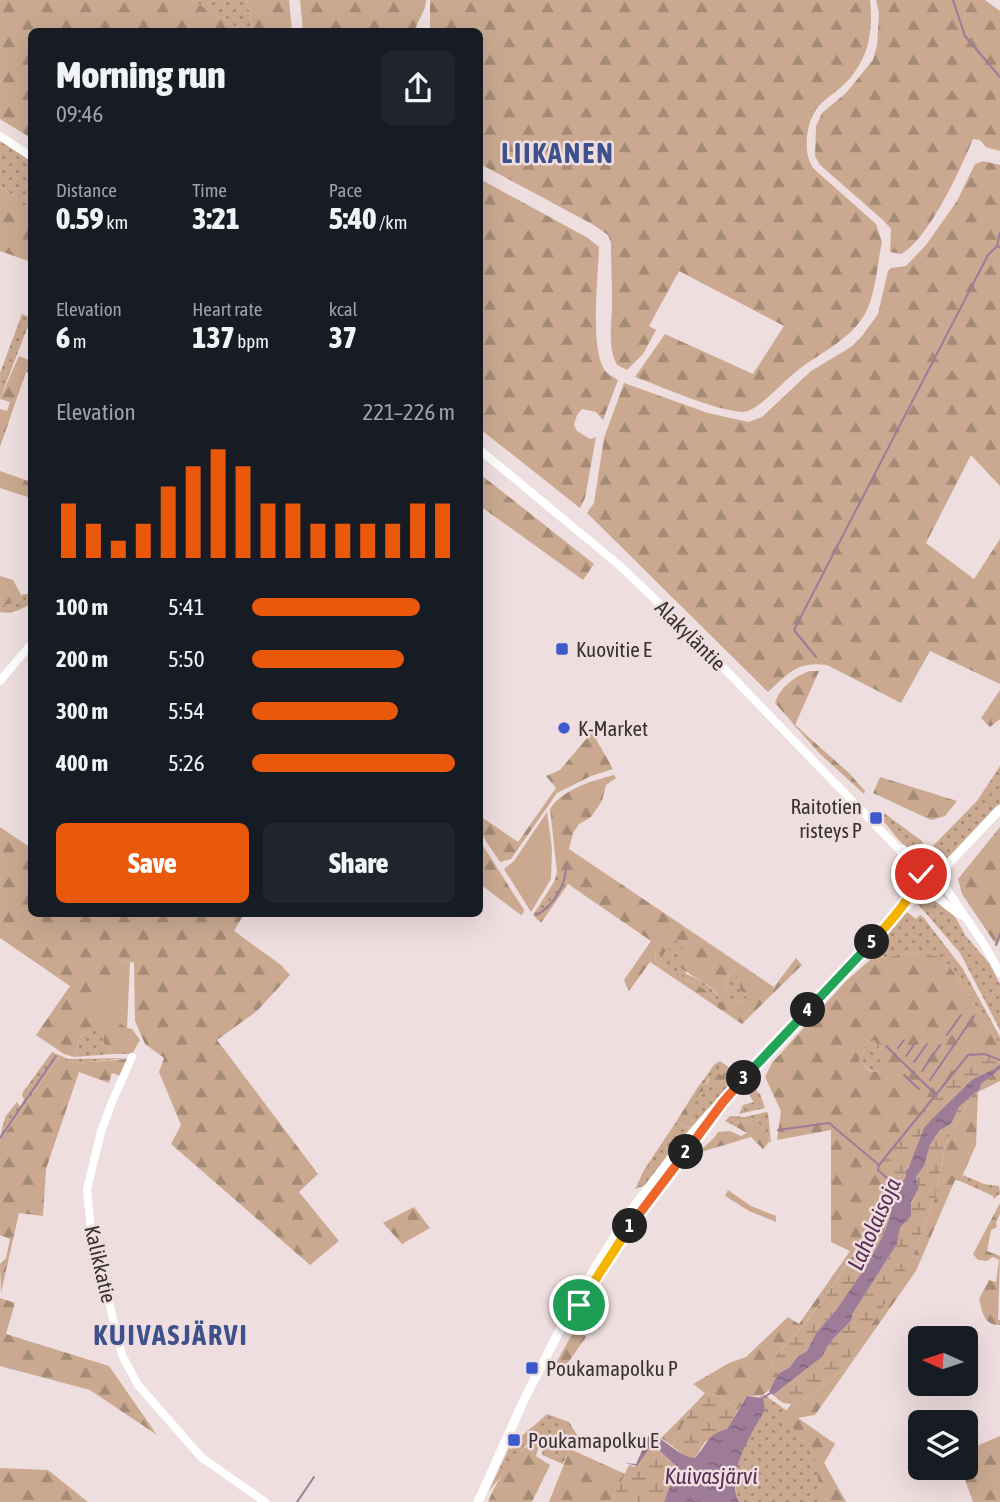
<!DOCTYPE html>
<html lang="en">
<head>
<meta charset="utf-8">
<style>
  :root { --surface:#171b24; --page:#20242c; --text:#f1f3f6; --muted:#9ea1a6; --accent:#ea580c }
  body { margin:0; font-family:"Asap Condensed",sans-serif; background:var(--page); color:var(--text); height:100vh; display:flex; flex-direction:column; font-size:26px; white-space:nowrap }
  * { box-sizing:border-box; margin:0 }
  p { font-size:23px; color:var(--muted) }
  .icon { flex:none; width:38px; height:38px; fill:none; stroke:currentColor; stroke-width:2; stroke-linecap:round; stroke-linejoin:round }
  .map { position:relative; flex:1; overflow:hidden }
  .drawer { position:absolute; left:28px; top:28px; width:455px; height:889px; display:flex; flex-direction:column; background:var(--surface); border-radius:10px; box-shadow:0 7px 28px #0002 }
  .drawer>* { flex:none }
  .needle { width:46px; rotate:273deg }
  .controls { position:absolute; left:908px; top:1326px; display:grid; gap:14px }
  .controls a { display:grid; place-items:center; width:70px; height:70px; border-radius:10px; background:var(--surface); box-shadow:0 7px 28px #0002; font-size:35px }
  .pin { position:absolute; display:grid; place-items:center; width:60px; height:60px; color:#fff; margin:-30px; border:4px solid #fff; border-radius:50%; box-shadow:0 2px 7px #0007 }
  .km { position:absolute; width:35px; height:35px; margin:-18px; border-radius:50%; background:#222; color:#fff; font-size:19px; line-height:35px; text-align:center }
  .round { display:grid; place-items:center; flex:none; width:74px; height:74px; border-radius:10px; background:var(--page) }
  .overview { display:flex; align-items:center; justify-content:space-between; height:119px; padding:0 28px }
  h1 { font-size:38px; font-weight:800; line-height:52px }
  .metrics { display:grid; grid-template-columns:repeat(3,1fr); gap:10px; height:119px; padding:7px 28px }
  .metrics div { display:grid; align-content:center }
  .metrics b { font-size:30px; font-weight:800 }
  .metrics small { font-size:19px; font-weight:400 }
  .metrics p { font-size:19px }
  .chart { height:196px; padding:14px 28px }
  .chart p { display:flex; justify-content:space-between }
  .chart svg { width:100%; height:126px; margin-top:7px; stroke:var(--accent); stroke-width:6 }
  .button { display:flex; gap:14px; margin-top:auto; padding:14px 28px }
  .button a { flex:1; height:80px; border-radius:10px; background:var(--accent); color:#fff; font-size:28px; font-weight:800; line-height:80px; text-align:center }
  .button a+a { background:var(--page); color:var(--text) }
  ul { padding:0 28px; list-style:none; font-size:23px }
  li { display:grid; grid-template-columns:112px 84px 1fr; align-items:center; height:52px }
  li i { height:18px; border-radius:9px; background:var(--accent) }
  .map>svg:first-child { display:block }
  .grass { fill:url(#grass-dots) }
  .forest { fill:url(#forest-firs); fill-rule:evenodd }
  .wetland { fill:url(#wetland-marsh) }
  .park { fill:#caa990 }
  .water { fill:url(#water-ripples) }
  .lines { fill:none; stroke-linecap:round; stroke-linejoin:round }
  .stream { stroke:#9e7b97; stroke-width:2 }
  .secondary { stroke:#fff; stroke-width:8 }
  .primary { stroke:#fff; stroke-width:9 }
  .split-1-casing { stroke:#fff; stroke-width:14 }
  .split-2-casing { stroke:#fff; stroke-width:14 }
  .split-3-casing { stroke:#fff; stroke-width:14 }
  .split-4-casing { stroke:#fff; stroke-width:14 }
  .split-5-casing { stroke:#fff; stroke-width:14 }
  .split-6-casing { stroke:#fff; stroke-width:14 }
  .split-1 { stroke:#f5b400; stroke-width:9 }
  .split-2 { stroke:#f0652b; stroke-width:9 }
  .split-3 { stroke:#f0652b; stroke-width:9 }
  .split-4 { stroke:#22a559; stroke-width:9 }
  .split-5 { stroke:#22a559; stroke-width:9 }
  .split-6 { stroke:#f5b400; stroke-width:9 }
  .poi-dot { fill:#3d5acc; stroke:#efdedf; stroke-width:2.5 }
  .labels { text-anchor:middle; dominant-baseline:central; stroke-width:5; stroke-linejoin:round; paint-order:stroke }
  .street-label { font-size:21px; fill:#383131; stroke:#efdedf }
  .poi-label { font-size:21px; fill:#383131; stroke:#efdedf; text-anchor:start }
  .water-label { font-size:23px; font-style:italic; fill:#5c2d55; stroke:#efdedf }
  .district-label { font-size:28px; font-weight:bold; letter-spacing:2px; fill:#3e518d; stroke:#efdedf }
</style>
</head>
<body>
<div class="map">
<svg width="1000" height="1502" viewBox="0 0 1000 1502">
  <defs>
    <pattern id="grass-dots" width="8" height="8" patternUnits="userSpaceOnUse" patternTransform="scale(1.75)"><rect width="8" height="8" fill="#caa990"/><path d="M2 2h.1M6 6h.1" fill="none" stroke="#a58a76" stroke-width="1.8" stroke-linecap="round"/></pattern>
    <pattern id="forest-firs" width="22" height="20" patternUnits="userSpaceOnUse" patternTransform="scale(1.75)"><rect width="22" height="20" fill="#caa990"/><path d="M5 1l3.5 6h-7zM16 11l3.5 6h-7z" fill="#a58a76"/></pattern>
    <pattern id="wetland-marsh" width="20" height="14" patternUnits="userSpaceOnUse" patternTransform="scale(1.75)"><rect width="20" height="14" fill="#caa990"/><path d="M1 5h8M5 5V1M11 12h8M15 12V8" fill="none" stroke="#a58a76"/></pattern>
    <pattern id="water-ripples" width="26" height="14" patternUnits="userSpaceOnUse" patternTransform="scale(1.75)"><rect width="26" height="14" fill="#9e7b97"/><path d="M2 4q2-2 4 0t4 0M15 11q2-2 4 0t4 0" fill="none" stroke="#82657c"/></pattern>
  </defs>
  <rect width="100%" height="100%" fill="#efdedf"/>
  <g class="grass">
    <path d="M192 0H246L252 21 250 31H243Z"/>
    <path d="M0 141 31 161V207L0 187Z"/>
    <path d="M22 314 31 318 0 399V373Z"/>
    <path d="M31 593V604C21 609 11 615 0 612V606L18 602 21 595Z"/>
    <path d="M1000 766V804L951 857 940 865 921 858 977 801Z"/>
    <path d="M884 813 922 841 924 846 916 855C899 843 893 832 880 817Z"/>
    <path d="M557 872 568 884 541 923 533 915 554 882Z"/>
    <path d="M921 899 940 902 956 918 965 935 989 963 1000 984V1030L960 953 917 903Z"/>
    <path d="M907 912 916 919 920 915 924 918 963 969 1000 1037V1045L953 971 916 952 870 960 865 956Z"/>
    <path d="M677 938 682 942 686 974C701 980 714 987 722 1002H717L704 989 655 961 656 951 662 956Z"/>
    <path d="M733 969 738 973 740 990 748 997 736 1004 730 998 725 984Z"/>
    <path d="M92 1030 100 1031 104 1036V1044L114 1054 74 1057 78 1052C77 1039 80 1035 92 1030Z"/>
    <path d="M868 1039H874L883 1052V1067L876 1072 871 1071 859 1061Z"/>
    <path d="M52 1052 68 1059 129 1058 75 1063 58 1058 0 1141C0 1132 4 1125 5 1117L17 1102 20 1106 24 1100 22 1095 23 1092Z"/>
    <path d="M720 1061 741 1076 688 1132 646 1185 635 1189 644 1170 676 1122 688 1128 693 1120 686 1116 699 1093 728 1078H709L703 1087 696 1090 714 1065Z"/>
    <path d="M748 1082 760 1094 765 1108 739 1114 743 1105 754 1102 745 1089Z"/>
    <path d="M766 1112 768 1113 771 1142H769L768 1135 755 1119 731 1124 725 1121 730 1116 745 1117Z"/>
    <path d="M963 1175 984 1184 999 1186 1000 1194 994 1199 993 1196 960 1181Z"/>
    <path d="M763 1394 835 1444 824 1463 846 1502H739C726 1476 752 1424 763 1398L759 1397Z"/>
    <path d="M547 1414 569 1422 577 1435 563 1464 542 1455 544 1438 542 1436 528 1443 489 1491 509 1448 512 1449C520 1434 535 1426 547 1414Z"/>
  </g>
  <g class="forest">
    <path d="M0 0H192L243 31 32 32 31 138 0 119Z"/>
    <path d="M246 0H289L292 31H250L252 21Z"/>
    <path d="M300 0H426C426 12 417 20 415 31H303Z"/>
    <path d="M430 0H870C873 26 870 52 854 73 834 101 812 96 807 137 806 149 807 158 813 168L876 224 882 242C877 264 876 294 865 314 849 342 816 354 792 375 781 384 756 413 742 412 710 409 666 388 635 377L665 334 753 374 784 326 679 271 649 326 656 330 643 354 627 370 617 365C606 343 613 322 612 299 612 280 611 262 611 243L608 235 592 224 480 164V32L430 31Z"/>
    <path d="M876 0H985L1000 11V151L986 147 980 140 973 139C961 168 929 239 901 254L890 252 891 229 884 221 819 164 815 156 816 126 822 113 846 93 873 60 877 46 879 13Z"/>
    <path d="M983 161 1000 165V486L971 455 926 543 974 579 1000 539V684L930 651 901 703 827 665C797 661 789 673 768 692L587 513 594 503 604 438 624 383 708 413 748 422 754 420 762 417 811 371 851 347 862 336 878 314 888 271 891 268 906 266 926 245 957 201 975 164Z"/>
    <path d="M480 179 588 238 599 247C598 275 591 341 602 365 605 373 611 376 618 380L603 420 596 412 582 409 577 415 574 425 577 431 590 439 596 437 585 498 580 508 480 429Z"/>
    <path d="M0 187 31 207V262L0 251Z"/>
    <path d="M19 356 31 361V373L26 372 0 447V409L7 411 10 402 0 399Z"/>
    <path d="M0 471 31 482V498L0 488Z"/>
    <path d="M480 474 594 564 583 580 480 506Z"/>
    <path d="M0 576 13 580 21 595 18 602 0 606Z"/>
    <path d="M810 671H819L795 725 849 773 865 791 864 794 819 753 775 703C779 688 796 675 810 671Z"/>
    <path d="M1000 690V719L990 727 981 718Z"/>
    <path d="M592 732 613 769 591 776 557 793 511 859 500 862 480 832V816L518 842 556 788 546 776 560 770Z"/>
    <path d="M614 775 616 778 606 785 602 801 591 817 579 824 573 833 569 849 774 987 796 958 802 965 742 1024 650 962 629 991 624 980 651 941 568 884 557 872 550 809C563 789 592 781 614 775ZM677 939 682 942V949L676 963C690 978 713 982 722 1002H717L704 989 655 961 656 952 662 956ZM733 969 738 973 740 990 748 997 736 1004 730 998 725 984Z"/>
    <path d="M880 777 957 801 945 816 931 820 873 793Z"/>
    <path d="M0 827 31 848 32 914H244L234 931 281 965 290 975 257 1011 217 1040 318 1174 299 1192 339 1241 310 1265 171 1144 181 1125 159 1072 164 1058 145 1044 135 1021 134 963 121 959 127 1028 132 1029 140 1040 132 1054H114L104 1044V1036L100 1031C83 1030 76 1037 78 1052L74 1057 64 1054 36 1035 70 986 0 938Z"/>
    <path d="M1000 827V940L997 946 962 894 958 879Z"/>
    <path d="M480 841 524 910 523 914 521 915 480 884Z"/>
    <path d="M916 952 938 957 953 971 1000 1045V1060L985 1054 968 1055 879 1165 886 1180C862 1251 824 1304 773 1359L772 1365 778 1374C769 1391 768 1397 747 1396L738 1410 716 1395 705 1393 693 1384 729 1363 746 1357 788 1317 799 1324 850 1251 831 1242V1130L777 1140 781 1111 765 1077 772 1063 845 982 870 960ZM868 1039 874 1040 883 1052V1067L876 1072 870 1071 859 1061Z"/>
    <path d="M58 1058 75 1063 127 1059 121 1076 112 1073 109 1083 79 1072 46 1169 43 1216 19 1213 1 1293 0 1264 6 1258 10 1239 0 1235V1141Z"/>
    <path d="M1000 1069V1081L978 1092 976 1145 960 1181 955 1180 916 1271 815 1415 798 1418 835 1444 824 1463 846 1502H822C817 1483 819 1466 811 1448 804 1435 788 1428 784 1414L791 1404 806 1399 842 1370 911 1261 936 1195 945 1145 971 1097 980 1089 981 1084Z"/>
    <path d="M717 1073 728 1078 699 1093 687 1116 693 1120 688 1128 676 1122 696 1090 707 1083 711 1075Z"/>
    <path d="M755 1119 768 1135 769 1142 763 1149 751 1137 698 1153C705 1145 713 1141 718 1132L730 1131 741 1136 747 1133 731 1124Z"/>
    <path d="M1000 1203V1214L996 1223 997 1227 991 1230 987 1251 1000 1256 998 1320H1000V1325C983 1325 983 1313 979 1299L989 1280 996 1282 999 1260 993 1257 987 1261 978 1260 973 1254Z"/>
    <path d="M414 1207 430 1228 402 1244 383 1223Z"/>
    <path d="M0 1298 15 1303 6 1334 109 1366 157 1435 90 1390 0 1366Z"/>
    <path d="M576 1327 586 1337 565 1367 555 1365Z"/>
    <path d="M692 1407 672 1446 661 1438Z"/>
    <path d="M542 1436 536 1456 550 1465 532 1502H488C499 1475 517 1450 542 1436Z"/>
    <path d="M1000 1436V1502H973L965 1480 954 1472 966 1468V1455L979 1445Z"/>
    <path d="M570 1449 625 1474 611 1502H549Z"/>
    <path d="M0 1468 48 1470 88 1502H0Z"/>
  </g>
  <g class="wetland">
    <path d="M985 1054 1000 1060V1064L994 1069 973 1079 906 1170V1176L898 1188 885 1231 869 1262 836 1310 816 1333 807 1351 798 1356 790 1367 778 1374 772 1365 773 1359C824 1305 862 1251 886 1180L878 1170 879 1165 968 1055Z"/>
    <path d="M971 1097 945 1145 936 1195 911 1261 878 1315 842 1370 806 1399 791 1404 783 1403 773 1395 822 1357 830 1342 851 1321 853 1313 897 1244 900 1228 911 1216V1204L919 1188 916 1177 924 1166 930 1145 940 1130 951 1124 959 1107Z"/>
    <path d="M705 1393 716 1395 738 1410 727 1429 705 1442 695 1458 686 1457 672 1446 692 1407Z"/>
    <path d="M651 1444 682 1470 681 1484 670 1487 664 1502H611L629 1465 635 1467Z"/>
  </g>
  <g class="park">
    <path d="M547 812 552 848 551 879 531 912 504 869 514 861Z"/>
    <path d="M121 959 130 962 127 1028 91 1005Z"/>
    <path d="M728 1190 751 1206 776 1216V1222L749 1211 725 1196Z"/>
  </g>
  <g class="water">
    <path d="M1000 1064V1069L981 1084 980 1089 959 1107 951 1124 940 1130 930 1145 924 1166 916 1177 919 1188 911 1203V1216L900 1228 897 1244 853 1313 851 1321 830 1342 822 1357 773 1395 769 1391 778 1374 790 1367 798 1356 807 1351 816 1333 836 1310 869 1262 885 1231 898 1188 906 1176V1170L909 1167 924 1128 932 1119 973 1079 994 1069Z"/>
    <path d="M747 1396 763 1398 765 1410C751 1433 725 1475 739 1502H664L670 1486 681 1484 682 1471 652 1444 637 1466 625 1463 636 1464 650 1433C665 1439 679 1457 695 1458 708 1444 706 1435 727 1429Z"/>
  </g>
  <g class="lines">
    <g class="stream">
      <path d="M953 0 965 36 1000 77"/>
      <path d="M1000 233 997 246 1000 247"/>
      <path d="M816 657 794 630 988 255 997 246"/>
      <path d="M536 915C553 907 566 885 566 866"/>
      <path d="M996 945 1000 934"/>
      <path d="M947 1035 961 1015"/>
      <path d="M886 1046 935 1094"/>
      <path d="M898 1048 904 1040"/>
      <path d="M906 1056 915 1043"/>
      <path d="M914 1062 927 1044"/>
      <path d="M922 1071 940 1045"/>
      <path d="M904 1075 919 1089"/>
      <path d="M930 1080 974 1016"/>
      <path d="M778 1130 829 1123 879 1165 878 1170 898 1188"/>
      <path d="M0 1138 56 1056"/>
      <path d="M879 1165 968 1055 985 1054 1000 1060"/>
      <path d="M763 1398 772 1392"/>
      <path d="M297 1502 314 1477"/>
    </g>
    <g class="secondary">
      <path d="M0 136 32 157"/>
      <path d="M480 450 619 565 685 628 913 864 919 878"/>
      <path d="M0 681 32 643"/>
      <path d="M903 849 933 869"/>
      <path d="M944 885 985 946 1000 973"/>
      <path d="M932 894 960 915"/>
      <path d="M132 1057 112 1102 101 1132 87 1189 91 1229 122 1355 138 1385 201 1457 265 1502"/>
    </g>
    <g class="primary">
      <circle cx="931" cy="881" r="13"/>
      <path d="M937 870 949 863 1000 809"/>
      <path d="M901 906 918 881"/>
      <path d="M575 1309 636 1216 707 1124"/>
      <path d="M478 1502 524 1400 574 1302 630 1212 675 1153 711 1112 894 918 916 897 928 894"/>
    </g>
  </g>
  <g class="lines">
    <defs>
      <path id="split-1" d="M579 1305 630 1226"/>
      <path id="split-2" d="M630 1226 686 1152"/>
      <path id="split-3" d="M686 1152 723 1102 744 1078"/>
      <path id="split-4" d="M744 1078 808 1010"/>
      <path id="split-5" d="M808 1010 872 942"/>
      <path id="split-6" d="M872 942C890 922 911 899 921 874"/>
    </defs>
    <use href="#split-1" class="split-1-casing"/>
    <use href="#split-2" class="split-2-casing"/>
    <use href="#split-3" class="split-3-casing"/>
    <use href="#split-4" class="split-4-casing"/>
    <use href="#split-5" class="split-5-casing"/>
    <use href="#split-6" class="split-6-casing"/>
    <use href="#split-1" class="split-1"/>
    <use href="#split-2" class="split-2"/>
    <use href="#split-3" class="split-3"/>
    <use href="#split-4" class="split-4"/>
    <use href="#split-5" class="split-5"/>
    <use href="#split-6" class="split-6"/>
  </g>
  <g class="poi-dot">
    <rect x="555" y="642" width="14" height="14" rx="3.5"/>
    <circle cx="564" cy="728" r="7"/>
    <rect x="869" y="811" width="14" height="14" rx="3.5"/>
    <rect x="525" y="1361" width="14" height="14" rx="3.5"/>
    <rect x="507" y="1433" width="14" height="14" rx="3.5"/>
  </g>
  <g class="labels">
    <g class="street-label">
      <text transform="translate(691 635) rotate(45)">Alakyläntie</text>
      <text transform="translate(101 1264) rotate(77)">Kalikkatie</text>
    </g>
    <g class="poi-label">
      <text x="576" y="649">Kuovitie E</text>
      <text x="578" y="728">K-Market</text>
      <text x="862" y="806" text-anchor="end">Raitotien<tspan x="862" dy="24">risteys P</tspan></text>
      <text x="546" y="1368">Poukamapolku P</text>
      <text x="528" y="1440">Poukamapolku E</text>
    </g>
    <g class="water-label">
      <text transform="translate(874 1224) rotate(-66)">Laholaisoja</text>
      <text x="711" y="1476">Kuivasjärvi</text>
    </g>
    <g class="district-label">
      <text x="558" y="153">LIIKANEN</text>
      <text x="171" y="1335">KUIVASJÄRVI</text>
    </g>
  </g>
</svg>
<div class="controls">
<a><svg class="needle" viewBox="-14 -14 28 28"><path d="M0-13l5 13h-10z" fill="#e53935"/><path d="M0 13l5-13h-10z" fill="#9ea1a6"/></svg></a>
<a><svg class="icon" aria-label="layers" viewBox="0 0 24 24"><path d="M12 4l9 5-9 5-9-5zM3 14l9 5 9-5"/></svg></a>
</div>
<div class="pin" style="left:579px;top:1305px;background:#1e9e55"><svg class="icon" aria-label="arrive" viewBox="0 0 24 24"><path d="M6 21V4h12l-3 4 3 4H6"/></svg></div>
<div class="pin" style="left:921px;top:874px;background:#d93025"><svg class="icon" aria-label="check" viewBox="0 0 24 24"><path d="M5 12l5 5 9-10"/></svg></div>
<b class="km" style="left:630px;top:1226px">1</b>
<b class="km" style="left:686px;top:1152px">2</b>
<b class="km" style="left:744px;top:1078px">3</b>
<b class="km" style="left:808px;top:1010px">4</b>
<b class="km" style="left:872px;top:942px">5</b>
<section class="drawer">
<div class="overview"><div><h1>Morning run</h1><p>09:46</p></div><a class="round"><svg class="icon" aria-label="share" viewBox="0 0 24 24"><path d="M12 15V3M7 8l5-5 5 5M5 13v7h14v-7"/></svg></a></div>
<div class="metrics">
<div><p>Distance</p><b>0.59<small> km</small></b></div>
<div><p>Time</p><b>3:21</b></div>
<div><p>Pace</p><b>5:40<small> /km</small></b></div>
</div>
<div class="metrics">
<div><p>Elevation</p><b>6<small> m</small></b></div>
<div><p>Heart rate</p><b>137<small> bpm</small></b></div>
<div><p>kcal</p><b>37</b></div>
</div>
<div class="chart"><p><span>Elevation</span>221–226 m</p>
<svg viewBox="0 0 160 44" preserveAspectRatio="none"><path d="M5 44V25M15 44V32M25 44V38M35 44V32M45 44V19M55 44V12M65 44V6M75 44V12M85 44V25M95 44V25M105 44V32M115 44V32M125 44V32M135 44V32M145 44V25M155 44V25"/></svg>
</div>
<ul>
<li><b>100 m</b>5:41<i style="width:83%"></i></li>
<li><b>200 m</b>5:50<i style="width:75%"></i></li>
<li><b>300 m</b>5:54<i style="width:72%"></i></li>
<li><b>400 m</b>5:26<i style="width:100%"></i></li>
</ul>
<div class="button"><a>Save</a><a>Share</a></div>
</section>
</div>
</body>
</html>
